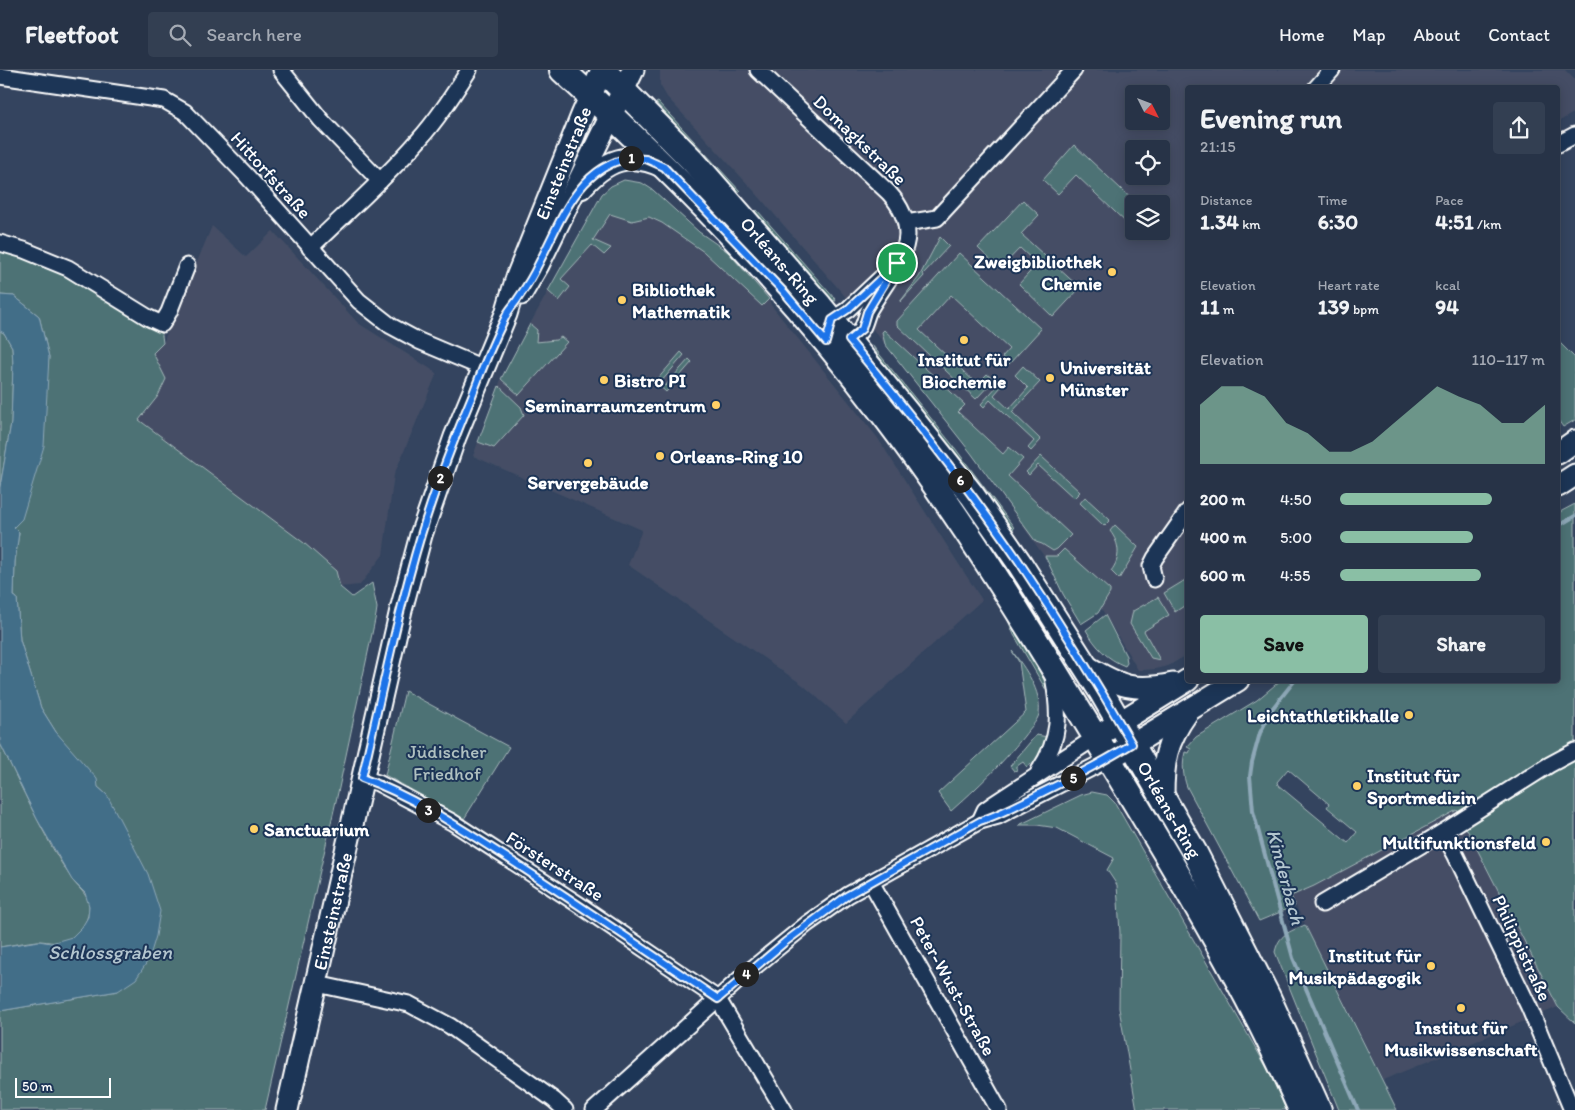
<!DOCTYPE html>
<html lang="en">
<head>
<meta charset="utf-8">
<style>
  :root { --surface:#273347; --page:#333f52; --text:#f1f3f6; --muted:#a4aab4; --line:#434e60; --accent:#8abfa5 }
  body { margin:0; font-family:Itim,sans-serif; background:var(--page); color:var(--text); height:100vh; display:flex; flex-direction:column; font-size:19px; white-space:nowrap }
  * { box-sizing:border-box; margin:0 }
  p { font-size:16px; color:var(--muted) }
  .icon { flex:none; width:28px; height:28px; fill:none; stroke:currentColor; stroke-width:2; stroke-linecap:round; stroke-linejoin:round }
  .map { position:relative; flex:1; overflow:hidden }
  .panel { position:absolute; left:1185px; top:15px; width:375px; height:598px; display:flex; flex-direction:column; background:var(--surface); border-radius:5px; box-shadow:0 2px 12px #0003,0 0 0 1px var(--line) }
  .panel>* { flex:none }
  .needle { width:32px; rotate:132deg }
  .fabs { position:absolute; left:1125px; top:15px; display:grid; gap:10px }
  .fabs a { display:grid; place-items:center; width:45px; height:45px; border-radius:5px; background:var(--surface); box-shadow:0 2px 12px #0003,0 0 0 1px var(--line); font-size:25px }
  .scale { position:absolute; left:15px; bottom:12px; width:96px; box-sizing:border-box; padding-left:5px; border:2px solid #fff; border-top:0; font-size:14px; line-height:18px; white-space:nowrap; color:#fff; -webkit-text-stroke:4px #1d3557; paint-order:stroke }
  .pin { position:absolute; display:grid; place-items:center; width:42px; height:42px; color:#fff; margin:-21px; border:2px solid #fff; border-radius:50%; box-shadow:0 1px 5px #0007 }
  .km { position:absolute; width:25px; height:25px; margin:-12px; border-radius:50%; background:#222; color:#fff; font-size:14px; line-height:25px; text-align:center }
  .round { display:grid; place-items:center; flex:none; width:52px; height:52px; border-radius:5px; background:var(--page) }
  .overview { display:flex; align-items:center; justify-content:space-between; height:85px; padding:0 15px }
  h1 { font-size:28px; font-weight:700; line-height:38px }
  .figures { display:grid; grid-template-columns:repeat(3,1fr); gap:8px; height:85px; padding:5px 15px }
  .figures div { display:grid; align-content:center }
  .figures b { font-size:21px; font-weight:700 }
  .figures small { font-size:14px; font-weight:400 }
  .figures p { font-size:14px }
  .chart { height:140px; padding:10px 15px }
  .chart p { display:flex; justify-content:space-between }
  .chart svg { width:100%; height:90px; margin-top:5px; fill:var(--accent); opacity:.7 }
  .cta { display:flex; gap:10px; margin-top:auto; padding:10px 15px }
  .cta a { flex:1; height:58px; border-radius:5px; background:var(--accent); color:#111; font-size:20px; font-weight:700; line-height:58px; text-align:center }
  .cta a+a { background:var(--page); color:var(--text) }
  ul { padding:0 15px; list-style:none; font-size:16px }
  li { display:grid; grid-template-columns:80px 60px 1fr; align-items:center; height:38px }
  li i { height:12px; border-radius:6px; background:var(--accent) }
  header { display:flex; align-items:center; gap:30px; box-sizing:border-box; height:70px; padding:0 25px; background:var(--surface); border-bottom:1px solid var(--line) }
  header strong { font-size:24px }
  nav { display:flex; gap:28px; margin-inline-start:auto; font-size:18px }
  .search { width:350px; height:45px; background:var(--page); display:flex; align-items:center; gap:12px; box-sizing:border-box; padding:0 18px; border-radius:5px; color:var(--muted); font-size:19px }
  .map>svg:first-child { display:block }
  .built { fill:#444e65; fill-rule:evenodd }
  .green { fill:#4d7274; stroke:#a6b8ba; fill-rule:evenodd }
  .water { fill:#426e88; stroke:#8ea8b8 }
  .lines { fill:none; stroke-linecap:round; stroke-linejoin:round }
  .stream { stroke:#8ea8b8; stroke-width:4 }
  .street-casing { stroke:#fff; stroke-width:19 }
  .secondary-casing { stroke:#fff; stroke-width:25 }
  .primary-casing { stroke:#fff; stroke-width:28 }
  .street { stroke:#1d3557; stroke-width:15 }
  .secondary { stroke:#1d3557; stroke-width:21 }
  .primary { stroke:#1d3557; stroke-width:24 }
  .route-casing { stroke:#fff; stroke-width:10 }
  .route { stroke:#1a73e8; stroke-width:6 }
  .poi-dot { fill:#ffd166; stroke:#1d3557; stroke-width:2 }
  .labels { text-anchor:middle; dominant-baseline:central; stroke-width:4; stroke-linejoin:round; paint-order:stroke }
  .street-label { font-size:19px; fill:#fff; stroke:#1d3557 }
  .poi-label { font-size:19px; font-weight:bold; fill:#fff; stroke:#1d3557; text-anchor:start }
  .park-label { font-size:19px; fill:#afc0c0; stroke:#1d3557 }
  .water-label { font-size:20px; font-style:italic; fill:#b3c5cf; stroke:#1d3557 }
</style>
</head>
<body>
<header>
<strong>Fleetfoot</strong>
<div class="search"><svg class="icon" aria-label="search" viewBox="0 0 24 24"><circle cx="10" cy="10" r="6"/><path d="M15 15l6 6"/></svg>Search here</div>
<nav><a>Home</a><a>Map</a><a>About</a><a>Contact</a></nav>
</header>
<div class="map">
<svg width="1575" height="1040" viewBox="0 0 1575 1040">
  <rect width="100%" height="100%" fill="#34445f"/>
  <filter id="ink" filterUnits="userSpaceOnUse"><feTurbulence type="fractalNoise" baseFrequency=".02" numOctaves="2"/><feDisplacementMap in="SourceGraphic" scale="10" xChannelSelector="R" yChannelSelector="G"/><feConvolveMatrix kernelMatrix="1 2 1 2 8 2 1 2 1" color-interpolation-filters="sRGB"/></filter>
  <g filter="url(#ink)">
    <g class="built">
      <path d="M660 0H1565L1575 10V42L1558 52V18H1188L1187 585 1168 596 1156 599 1143 600H1138L1101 538 1095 546 1081 554 1063 524 1046 489 971 383 885 274 838 218 755 122 667 27 660 15ZM1134 24H1161V51H1134ZM1134 79H1161V106H1134ZM1134 134H1161V161H1134Z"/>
      <path d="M624 110 642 113 653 120 699 162 728 182 769 229 771 235 877 367 982 530 846 653 803 615 628 495 642 460 473 386 501 309 530 254 602 124 611 116Z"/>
      <path d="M212 156 246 187 273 161 358 253 437 303 394 405 383 485 360 515 340 517 83 351 163 273Z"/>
      <path d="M1457 740 1558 937 1383 1010 1291 826 1314 816Z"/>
    </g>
    <g class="green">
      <path d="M658 32 740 121 738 122 656 33Z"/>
      <path d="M1074 75 1137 134H1134L1133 159 1076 105 1058 124 1043 110Z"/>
      <path d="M624 110 642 113 653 120 699 162 728 182 769 229 762 236 704 182 662 153 649 147 632 151 610 144 593 170 611 178 604 185 592 175 561 209 570 217 559 231 548 221 602 124 611 116Z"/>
      <path d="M1023 130 1039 145 1021 164 1080 218 1053 247 1019 214 1037 194 1020 178 1000 199 978 178Z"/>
      <path d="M757 140 835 229 836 231 830 230 796 196 784 176 755 142Z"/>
      <path d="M940 167 949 176 923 204 924 206 900 232 919 207Z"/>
      <path d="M0 178 68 202 161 258 163 273 153 283 166 309 158 326 139 350 304 473 336 501 340 517 352 527 372 513 377 538 376 545 339 718 265 1040H0V941L118 921 107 725 98 717 56 662 41 638 20 570 17 528 14 526 15 492 19 462 14 457 47 304 49 287 39 246 14 226 0 225Z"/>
      <path d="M959 183 1041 259 1009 294 1002 287 1009 279 951 225 919 260 977 314 987 304 994 310 976 329 897 255V251Z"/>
      <path d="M530 254 537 260 536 272 556 270 561 267 567 272 519 325 501 309Z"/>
      <path d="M884 260 965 335 958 342 1003 384 1009 377 1023 389 1008 406 1071 465 1057 479 1053 481 1042 474 1036 472 971 383 885 274 882 262Z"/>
      <path d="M0 261 4 263 12 277 13 295 11 353 0 417Z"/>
      <path d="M1558 271 1575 288V350L1563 357 1558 350Z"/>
      <path d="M872 275 955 378 1013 456 1014 459H1012L960 389 879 287Z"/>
      <path d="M681 282 684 285 661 312 665 316 689 289 692 292 666 322 655 312Z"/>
      <path d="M1023 296 1040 312 1012 342 1041 370 1031 381 1028 378 1034 371 990 330 984 337 981 334 998 315 1001 317 994 325 1009 339 1028 318 1015 305Z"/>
      <path d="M499 316 521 337 524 345 494 378 478 372Z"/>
      <path d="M1041 386 1080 422 1074 428 1038 395 1029 405 1026 402Z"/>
      <path d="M1085 427 1110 450 1104 456 1080 433Z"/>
      <path d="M1575 434V953L1558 937 1457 740 1314 816 1291 826 1295 836 1259 851 1187 717C1183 706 1182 694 1185 682L1189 683 1191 679 1187 677 1196 667 1257 630 1281 610H1558V443ZM1288 699 1329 734 1327 737 1357 762 1348 773 1278 715 1277 712Z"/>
      <path d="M1115 455 1138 477 1119 509 1111 501C1121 488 1120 474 1110 461Z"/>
      <path d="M1064 479 1110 520V523L1098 543 1081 554 1063 524 1045 486H1057Z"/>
      <path d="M1187 509V534L1175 542 1164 523Z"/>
      <path d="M1158 527 1169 545 1144 561 1160 590 1151 588 1130 554 1133 541Z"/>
      <path d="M1004 541C1012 550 1016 561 1022 572 1032 589 1044 605 1049 625L1014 565Z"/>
      <path d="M1105 545 1126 586 1127 593 1125 596C1107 589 1096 577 1086 560Z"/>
      <path d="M1012 581C1025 598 1042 621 1039 644 1037 652 1029 659 1024 666 1002 694 978 717 951 741L938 723 1026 642 1019 592Z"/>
      <path d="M405 621 509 677 464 749 385 705Z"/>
      <path d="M1036 665 1048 667C1045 680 1038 690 1027 697L1023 692 1017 696V700L1014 701 1010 696Z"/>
      <path d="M0 673C22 718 43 766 71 808 77 818 88 823 89 836 90 848 81 862 71 868 57 876 51 871 38 871 25 872 12 875 0 877Z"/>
      <path d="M1092 722 1107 725 1115 733 1271 1005 1286 1040H1137L1119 938 1120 863 1117 815 1107 800 1114 788 1057 758 1037 755H1019L1081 725Z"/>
      <path d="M1305 855 1397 1040H1339L1275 882C1279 864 1289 862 1305 855Z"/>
    </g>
    <path class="water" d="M0 225 14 226 39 246 49 287 44 376 22 449 14 457 19 462 15 492 14 526 17 528 20 570 41 638 56 662 97 709 98 717 107 725 148 804 160 841 156 866 149 889 136 909 118 921 0 941V877L39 871 51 873 72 867 82 857 88 847 89 836 85 823 72 810 37 749 0 673V417L11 353 13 295 12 277 4 263 0 261Z"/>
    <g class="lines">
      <g class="stream">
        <path d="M1558 456 1575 446"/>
        <path d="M1295 610 1272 639 1260 663 1252 692 1250 706 1253 741 1293 888 1358 1040"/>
      </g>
      <defs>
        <g id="street">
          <path d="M281 0 321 50 380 111"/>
          <path d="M758 0 889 123C899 134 907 149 907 165 906 191 881 218 869 240 866 246 865 253 862 258 857 266 848 270 840 271"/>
          <path d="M0 6 164 30 185 42 246 105 359 231 391 256 419 271 483 298"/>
          <path d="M1316 18 1332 0"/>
          <path d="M1558 74 1575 65"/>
          <path d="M906 153 937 148 1074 0"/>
          <path d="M0 173 24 180 68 198 149 248 162 254 169 242 187 196"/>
          <path d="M310 178C346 143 384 110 417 72 437 50 453 25 469 0"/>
          <path d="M829 258 831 250 847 240 897 193"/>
          <path d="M1154 509 1151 496 1155 488 1188 441"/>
          <path d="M1039 701C1061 668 1060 643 1053 606"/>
          <path d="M362 708 378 713 452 752 578 834 718 929 784 1040"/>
          <path d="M980 751 985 740 992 735 1096 667"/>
          <path d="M1443 762 1456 786 1529 937 1572 1040"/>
          <path d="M871 812 999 1040"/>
          <path d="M1322 834 1443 762 1549 695 1575 681"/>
          <path d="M317 914 409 934 450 956 554 1030 565 1040"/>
          <path d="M594 1040 742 907 807 854 848 825 980 751 998 746 1109 689"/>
        </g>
        <g id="secondary">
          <path d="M581 118C606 90 629 80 664 97"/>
          <path d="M521 224 538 195 633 0"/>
          <path d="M1558 383 1575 371"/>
          <path d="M1558 416 1575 405"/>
          <path d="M1086 596C1120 617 1134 622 1173 614"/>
          <path d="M1096 667 1188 610"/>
          <path d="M1109 689 1238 610"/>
          <path d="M1163 726C1163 691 1166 672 1187 643"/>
          <path id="s1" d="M287 1040 401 540 421 465 455 367 506 244 517 207 583 43 602 0"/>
        </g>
        <g id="primary">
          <path d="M562 0C678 105 789 219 883 344 970 458 1044 583 1119 706 1185 815 1250 923 1301 1040"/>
          <path id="s2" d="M603 0 693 91 820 236 908 344 972 425 1018 491 1101 621 1195 783 1268 927 1319 1040"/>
        </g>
      </defs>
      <use href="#street" class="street-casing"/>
      <use href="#secondary" class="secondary-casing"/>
      <use href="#primary" class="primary-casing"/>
      <use href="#street" class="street"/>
      <use href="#secondary" class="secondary"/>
      <use href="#primary" class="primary"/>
    </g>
  </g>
  <g class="lines" filter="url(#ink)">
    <defs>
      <path id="route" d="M630 88 646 89 664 97 784 222 826 272 832 250 847 240 897 193 867 242 862 259 849 270C908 341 966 414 1018 490 1058 550 1096 611 1132 674 1103 692 1074 707 1043 722 1022 733 1002 744 980 751L848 825 785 872 718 929C650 883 581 836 512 791 465 761 415 727 362 708 381 627 397 545 421 465 435 418 453 372 472 326 482 299 493 272 506 246 509 239 515 234 519 227 526 217 533 206 538 195 560 153 577 97 630 88Z"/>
    </defs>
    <use href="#route" class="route-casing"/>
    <use href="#route" class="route"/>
  </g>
  <g class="poi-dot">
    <circle cx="1112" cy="202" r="5"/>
    <circle cx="622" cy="230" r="5"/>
    <circle cx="964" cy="270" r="5"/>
    <circle cx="1050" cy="308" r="5"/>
    <circle cx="604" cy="310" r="5"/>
    <circle cx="716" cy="335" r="5"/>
    <circle cx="660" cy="386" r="5"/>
    <circle cx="588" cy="393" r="5"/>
    <circle cx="1409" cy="645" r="5"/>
    <circle cx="1357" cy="716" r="5"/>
    <circle cx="254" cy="759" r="5"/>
    <circle cx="1546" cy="772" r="5"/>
    <circle cx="1431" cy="896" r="5"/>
    <circle cx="1461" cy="938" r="5"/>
  </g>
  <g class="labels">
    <g class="street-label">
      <text transform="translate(860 70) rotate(44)">Domagkstraße</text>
      <text stroke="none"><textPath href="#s1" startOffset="989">Einsteinstraße</textPath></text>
      <text transform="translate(271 105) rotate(48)">Hittorfstraße</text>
      <text stroke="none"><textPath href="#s2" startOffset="260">Orléans-Ring</textPath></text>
      <text stroke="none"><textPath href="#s2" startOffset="935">Orléans-Ring</textPath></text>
      <text transform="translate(555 796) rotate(33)">Försterstraße</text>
      <text stroke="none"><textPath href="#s1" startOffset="204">Einsteinstraße</textPath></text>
      <text transform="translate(1522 878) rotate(65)">Philippistraße</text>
      <text transform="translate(953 916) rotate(61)">Peter-Wust-Straße</text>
    </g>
    <g class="poi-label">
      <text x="1102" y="191" text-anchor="end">Zweigbibliothek<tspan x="1102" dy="22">Chemie</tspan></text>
      <text x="632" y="219">Bibliothek<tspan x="632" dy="22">Mathematik</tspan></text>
      <text x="964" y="289" text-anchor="middle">Institut für<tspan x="964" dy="22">Biochemie</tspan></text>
      <text x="1060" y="297">Universität<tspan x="1060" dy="22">Münster</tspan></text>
      <text x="614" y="310">Bistro PI</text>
      <text x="706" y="335" text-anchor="end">Seminarraumzentrum</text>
      <text x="670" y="386">Orleans-Ring 10</text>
      <text x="588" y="412" text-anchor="middle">Servergebäude</text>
      <text x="1399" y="645" text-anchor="end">Leichtathletikhalle</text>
      <text x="1367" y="705">Institut für<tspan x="1367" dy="22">Sportmedizin</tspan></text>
      <text x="264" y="759">Sanctuarium</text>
      <text x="1536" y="772" text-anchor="end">Multifunktionsfeld</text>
      <text x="1421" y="885" text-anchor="end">Institut für<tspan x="1421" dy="22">Musikpädagogik</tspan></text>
      <text x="1461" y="957" text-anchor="middle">Institut für<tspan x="1461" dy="22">Musikwissenschaft</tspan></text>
    </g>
    <g class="park-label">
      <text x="447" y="681">Jüdischer<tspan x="447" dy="22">Friedhof</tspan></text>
    </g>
    <g class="water-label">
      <text transform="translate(1286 807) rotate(75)">Kinderbach</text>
      <text x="110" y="882">Schlossgraben</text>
    </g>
  </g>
</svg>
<div class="fabs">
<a><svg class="needle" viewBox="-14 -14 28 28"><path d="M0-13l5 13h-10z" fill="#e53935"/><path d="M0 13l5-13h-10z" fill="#a4aab4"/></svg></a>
<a><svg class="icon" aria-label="locate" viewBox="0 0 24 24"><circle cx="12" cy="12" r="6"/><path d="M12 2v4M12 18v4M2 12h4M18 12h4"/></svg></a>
<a><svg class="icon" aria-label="layers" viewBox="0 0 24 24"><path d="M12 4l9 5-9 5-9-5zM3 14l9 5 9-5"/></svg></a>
</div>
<div class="scale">50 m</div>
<div class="pin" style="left:897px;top:193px;background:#1e9e55"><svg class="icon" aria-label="arrive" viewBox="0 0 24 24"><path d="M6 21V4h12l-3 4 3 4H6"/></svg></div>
<b class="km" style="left:631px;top:88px">1</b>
<b class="km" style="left:440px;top:408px">2</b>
<b class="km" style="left:428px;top:740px">3</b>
<b class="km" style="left:746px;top:904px">4</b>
<b class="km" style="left:1073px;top:708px">5</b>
<b class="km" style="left:960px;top:410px">6</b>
<section class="panel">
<div class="overview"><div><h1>Evening run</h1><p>21:15</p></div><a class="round"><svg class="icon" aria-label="share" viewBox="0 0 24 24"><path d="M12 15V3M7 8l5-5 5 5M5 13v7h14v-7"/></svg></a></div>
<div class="figures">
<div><p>Distance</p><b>1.34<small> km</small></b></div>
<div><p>Time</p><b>6:30</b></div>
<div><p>Pace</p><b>4:51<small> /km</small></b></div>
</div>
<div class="figures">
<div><p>Elevation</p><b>11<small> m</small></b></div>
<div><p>Heart rate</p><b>139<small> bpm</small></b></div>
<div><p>kcal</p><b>94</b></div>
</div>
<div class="chart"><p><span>Elevation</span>110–117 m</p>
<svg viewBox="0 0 160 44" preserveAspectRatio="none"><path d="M0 44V15L10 6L20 6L30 11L40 24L50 29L60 38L70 38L80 33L90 24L100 15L110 6L120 11L130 15L140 24L150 24L160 15V44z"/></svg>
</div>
<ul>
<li><b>200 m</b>4:50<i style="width:74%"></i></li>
<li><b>400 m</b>5:00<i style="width:65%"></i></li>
<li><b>600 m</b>4:55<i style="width:69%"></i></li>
</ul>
<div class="cta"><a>Save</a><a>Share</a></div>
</section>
</div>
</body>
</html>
